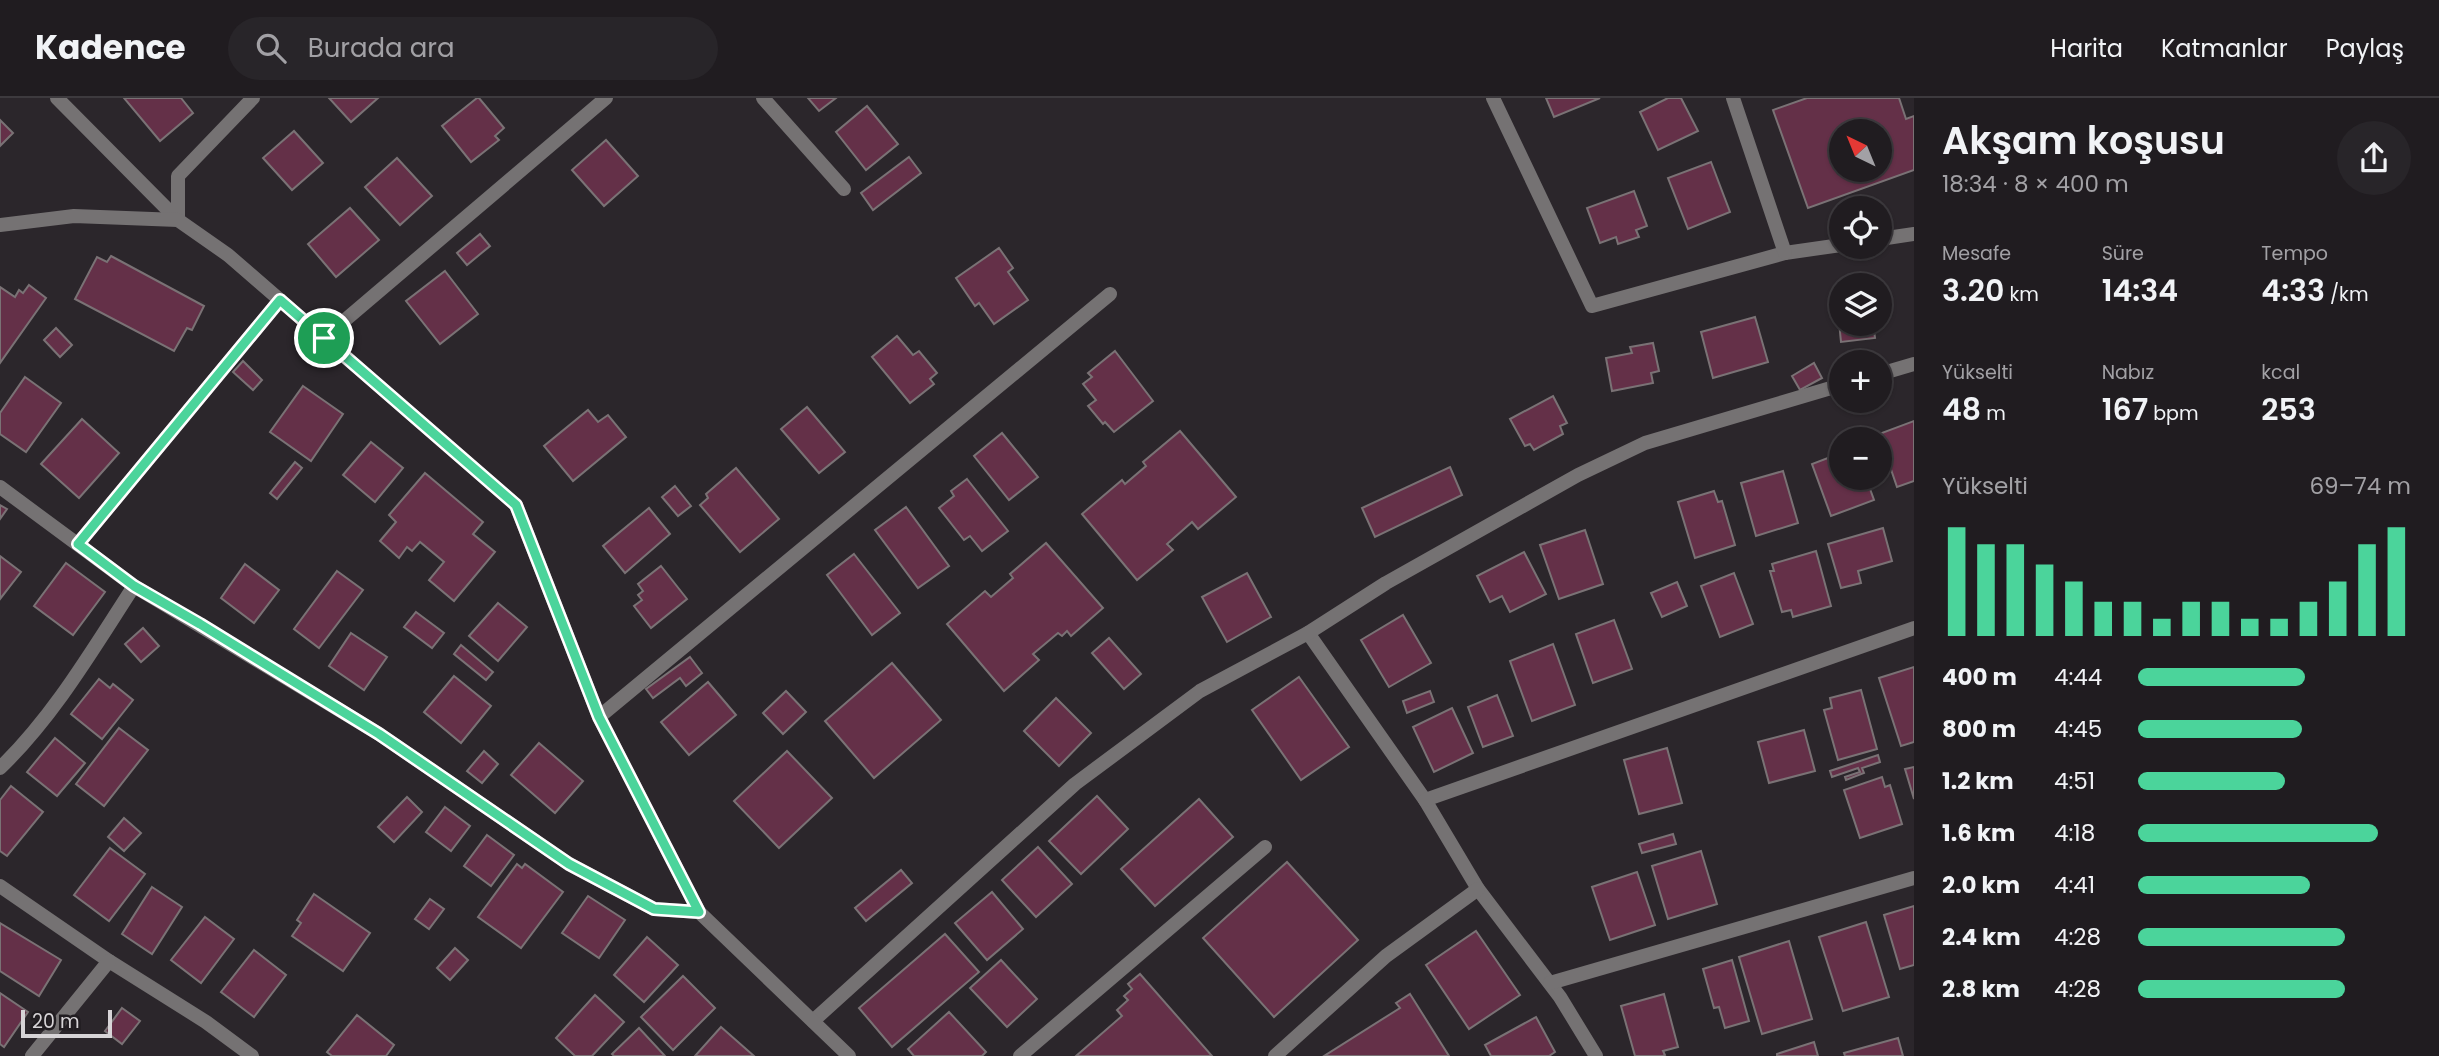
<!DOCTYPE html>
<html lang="tr">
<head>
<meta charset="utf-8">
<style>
  :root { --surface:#201c20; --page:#282529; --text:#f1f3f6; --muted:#a2a1a5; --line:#3d3a3e; --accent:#4bd49b }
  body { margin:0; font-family:Poppins,sans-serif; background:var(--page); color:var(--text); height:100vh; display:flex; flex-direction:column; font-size:26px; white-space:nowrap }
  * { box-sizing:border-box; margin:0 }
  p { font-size:23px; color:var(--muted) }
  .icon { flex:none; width:38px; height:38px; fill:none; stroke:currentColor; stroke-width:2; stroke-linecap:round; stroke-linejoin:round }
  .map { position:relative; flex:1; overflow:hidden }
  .drawer { display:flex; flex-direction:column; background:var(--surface); width:525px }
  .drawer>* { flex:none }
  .needle { width:46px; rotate:317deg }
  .controls { position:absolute; left:1829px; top:21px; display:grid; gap:14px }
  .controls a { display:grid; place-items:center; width:63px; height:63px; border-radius:50%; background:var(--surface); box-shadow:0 2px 5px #0004,0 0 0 2px var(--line); font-size:35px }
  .scale { position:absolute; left:21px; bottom:18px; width:91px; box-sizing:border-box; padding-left:7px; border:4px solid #d7d4d7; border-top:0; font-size:19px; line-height:24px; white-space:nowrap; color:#d7d4d7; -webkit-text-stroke:5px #211d21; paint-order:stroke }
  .pin { position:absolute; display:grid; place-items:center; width:60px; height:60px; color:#fff; margin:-30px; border:4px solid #fff; border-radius:50%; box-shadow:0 2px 7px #0007 }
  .round { display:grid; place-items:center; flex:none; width:74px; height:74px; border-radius:37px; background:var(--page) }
  .headline { display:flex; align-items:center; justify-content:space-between; height:119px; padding:0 28px }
  h1 { font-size:38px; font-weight:600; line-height:52px }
  .figures { display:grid; grid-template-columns:repeat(3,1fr); gap:10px; height:119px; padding:7px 28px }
  .figures div { display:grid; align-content:center }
  .figures b { font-size:30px; font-weight:600 }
  .figures small { font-size:19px; font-weight:400 }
  .figures p { font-size:19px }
  .chart { height:196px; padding:14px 28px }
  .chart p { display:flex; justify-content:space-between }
  .chart svg { width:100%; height:126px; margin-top:7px; stroke:var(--accent); stroke-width:6 }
  ul { padding:0 28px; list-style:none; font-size:23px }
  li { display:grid; grid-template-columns:112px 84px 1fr; align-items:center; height:52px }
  li i { height:18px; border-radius:9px; background:var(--accent) }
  header { display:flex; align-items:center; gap:42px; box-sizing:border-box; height:98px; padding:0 35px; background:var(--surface); border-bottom:2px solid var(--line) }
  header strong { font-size:33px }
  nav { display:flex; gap:38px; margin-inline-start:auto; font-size:24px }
  .search { width:490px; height:63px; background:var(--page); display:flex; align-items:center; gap:18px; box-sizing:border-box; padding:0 24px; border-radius:38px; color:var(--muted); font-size:26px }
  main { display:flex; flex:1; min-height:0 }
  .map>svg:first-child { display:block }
  .building { fill:#643048; stroke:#7a7275; stroke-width:2; fill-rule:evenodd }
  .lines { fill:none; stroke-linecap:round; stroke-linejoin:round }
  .minor { stroke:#757273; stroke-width:14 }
  .tertiary { stroke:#757273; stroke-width:14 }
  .route-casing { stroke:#fff; stroke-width:14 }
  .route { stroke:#4bd49b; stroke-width:9 }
</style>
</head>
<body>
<header>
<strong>Kadence</strong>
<div class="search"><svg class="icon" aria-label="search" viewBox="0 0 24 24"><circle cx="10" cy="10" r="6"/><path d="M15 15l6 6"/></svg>Burada ara</div>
<nav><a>Harita</a><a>Katmanlar</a><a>Paylaş</a></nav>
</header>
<main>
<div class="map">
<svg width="1914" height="958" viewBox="0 0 1914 958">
  <rect width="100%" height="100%" fill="#2b262b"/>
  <g class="building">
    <path d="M124 0H181L193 15 160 43Z"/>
    <path d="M329 0H378L351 24Z"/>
    <path d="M477 0H479L504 30 495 38 499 42 471 64 442 28Z"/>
    <path d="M808 0H836L819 13Z"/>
    <path d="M1546 0H1600L1554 19Z"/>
    <path d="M1668 0H1681L1698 33 1658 52 1640 14Z"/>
    <path d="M1807 0H1899L1906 21 1914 18V72L1808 110 1773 12ZM1841 33H1880V72H1841Z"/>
    <path d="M867 8 898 46 866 72 836 34Z"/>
    <path d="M0 22 13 35 0 48Z"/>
    <path d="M294 33 323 65 292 92 263 60Z"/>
    <path d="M606 42 638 78 604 108 572 72Z"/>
    <path d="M909 59 921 75 873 112 861 95Z"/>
    <path d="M397 60 432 98 400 127 365 89Z"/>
    <path d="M1711 64 1730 114 1688 131 1668 80Z"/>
    <path d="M1634 93 1647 128 1636 132 1639 139 1618 146 1616 139 1600 145 1587 110Z"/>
    <path d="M350 110 379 142 336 179 308 146Z"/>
    <path d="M480 136 490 148 467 167 457 155Z"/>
    <path d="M999 150 1013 170 1008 174 1028 202 994 226 979 205 975 208 956 180Z"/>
    <path d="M111 158 204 208 192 232 187 230 174 253 75 201 97 159 107 164Z"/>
    <path d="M445 173 478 216 440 246 406 203Z"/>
    <path d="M29 187 46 200 0 265V189L15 199 19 192 23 195Z"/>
    <path d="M1841 193V226H1873L1875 240 1841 244 1836 194Z"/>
    <path d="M1755 219 1768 264 1713 280 1701 234Z"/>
    <path d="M56 230 72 247 60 259 44 242Z"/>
    <path d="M897 238 913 257 919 253 937 275 930 281 934 286 910 305 872 259Z"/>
    <path d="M1653 245 1659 273 1651 275 1653 285 1612 293 1606 260 1632 255 1630 249Z"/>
    <path d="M1115 253 1153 303 1114 334 1105 324 1103 326 1088 308 1096 302 1083 286 1092 279 1088 275Z"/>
    <path d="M243 263 262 282 253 292 233 274Z"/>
    <path d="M1814 265 1822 280 1800 292 1792 278Z"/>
    <path d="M25 279 61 305 26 354 0 336V315Z"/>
    <path d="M303 288 343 316 311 363 270 334Z"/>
    <path d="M1553 298 1567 325 1560 328 1563 336 1534 352 1530 346 1525 348 1510 321Z"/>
    <path d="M807 309 845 354 819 375 781 331Z"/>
    <path d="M588 312 598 324 608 317 626 339 573 383 544 348Z"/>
    <path d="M82 321 119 355 79 400 41 366Z"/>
    <path d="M1914 323V383L1897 389 1879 336Z"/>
    <path d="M1180 333 1236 399 1198 431 1192 424 1167 446 1173 452 1137 482 1082 416 1122 382 1125 386 1146 368 1143 364Z"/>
    <path d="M1002 335 1038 379 1009 402 974 358Z"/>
    <path d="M371 344 403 370 375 404 343 377Z"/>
    <path d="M1841 355V380H1866L1874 402 1831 418 1812 366Z"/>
    <path d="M295 364 302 370 277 401 270 395Z"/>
    <path d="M1450 369 1462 397 1375 439 1362 410Z"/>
    <path d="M736 370 779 421 740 454 700 407 708 400 706 396Z"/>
    <path d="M1783 373 1798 425 1756 438 1741 385Z"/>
    <path d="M425 375 483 424 473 436 495 454 454 503 429 482 444 464 420 444 412 453 407 449 399 460 380 443 396 424 389 417Z"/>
    <path d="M967 381 1008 433 982 453 970 438 964 442 939 410 954 398 951 393Z"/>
    <path d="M675 388 691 408 678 418 662 399Z"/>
    <path d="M1714 393 1718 404 1722 403 1735 447 1695 460 1678 404Z"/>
    <path d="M0 407 7 411 0 421Z"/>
    <path d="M906 409 949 468 918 490 875 432Z"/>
    <path d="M649 410 670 436 625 475 603 448Z"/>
    <path d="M1883 430 1892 463 1858 473 1861 485 1841 490 1828 446Z"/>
    <path d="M1585 432 1603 486 1559 501 1540 447Z"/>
    <path d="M1046 445 1103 510 1071 538 1067 533 1062 538 1058 535 1033 556 1039 562 1004 593 947 526 985 493 991 499 1013 480 1010 476Z"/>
    <path d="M1816 453 1831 508 1793 519 1791 512 1782 514 1770 473H1774L1772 466Z"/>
    <path d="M1524 454 1546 496 1510 514 1502 498 1490 504 1477 478Z"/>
    <path d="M854 456 900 515 872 537 827 477Z"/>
    <path d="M0 458 21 474 0 501Z"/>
    <path d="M66 465 105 494 73 537 34 508Z"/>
    <path d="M245 466 279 492 254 525 221 500Z"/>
    <path d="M661 468 687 501 651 530 634 508 642 502 638 497 643 493 638 486Z"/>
    <path d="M337 473 363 492 319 550 294 531Z"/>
    <path d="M1247 475 1271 519 1227 544 1202 499Z"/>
    <path d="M1734 475 1753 526 1720 539 1701 488Z"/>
    <path d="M1677 484 1687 508 1662 519 1651 495Z"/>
    <path d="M498 505 527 529 498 563 469 538Z"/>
    <path d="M416 514 444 535 432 550 404 529Z"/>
    <path d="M1403 517 1431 565 1389 589 1361 542Z"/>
    <path d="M1614 522 1632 571 1593 585 1576 536Z"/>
    <path d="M143 530 159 548 141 564 125 546Z"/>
    <path d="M351 535 387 559 364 592 329 568Z"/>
    <path d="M1109 540 1141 576 1124 591 1092 555Z"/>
    <path d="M1553 546 1575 607 1532 623 1510 563Z"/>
    <path d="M461 547 493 574 486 582 454 556Z"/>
    <path d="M690 559 702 575 686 588 680 580 653 600 646 591Z"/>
    <path d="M892 565 941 622 874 680 825 623Z"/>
    <path d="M1914 569V644L1901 648 1879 580Z"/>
    <path d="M454 578 491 608 461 645 424 614Z"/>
    <path d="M1299 579 1349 649 1301 682 1252 612Z"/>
    <path d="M99 581 110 590 113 586 133 602 102 641 71 616Z"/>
    <path d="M708 584 736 617 689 657 661 624Z"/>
    <path d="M1861 592 1877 651 1838 662 1824 612 1832 610 1830 600Z"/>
    <path d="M786 593 806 614 783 636 763 615Z"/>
    <path d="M1430 593 1434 604 1407 615 1403 603Z"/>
    <path d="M1497 597 1513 638 1483 649 1468 609Z"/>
    <path d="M1056 600 1091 635 1059 668 1024 633Z"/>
    <path d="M1452 610 1473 655 1434 674 1413 629Z"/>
    <path d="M119 630 148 652 104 708 76 686Z"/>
    <path d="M1804 632 1815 673 1769 685 1758 644Z"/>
    <path d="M55 640 85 665 57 698 27 674Z"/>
    <path d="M539 645 583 683 555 715 511 677Z"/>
    <path d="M1667 650 1682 705 1639 716 1624 662Z"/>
    <path d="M484 653 498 666 482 685 467 673Z"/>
    <path d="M787 653 832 700 779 750 734 703Z"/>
    <path d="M1878 657 1880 664 1862 670 1864 675 1846 682 1845 679 1860 674 1858 670 1832 679 1830 673Z"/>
    <path d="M1914 669V701L1905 671Z"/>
    <path d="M1882 679 1885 689 1890 687 1902 726 1860 740 1844 692Z"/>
    <path d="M11 688 43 714 7 758 0 753V702Z"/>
    <path d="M1097 698 1128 731 1081 776 1049 743Z"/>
    <path d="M407 699 422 714 394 744 378 729Z"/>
    <path d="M1199 701 1233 739 1155 808 1121 771Z"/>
    <path d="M445 709 470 728 451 753 426 734Z"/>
    <path d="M124 720 141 735 124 753 108 739Z"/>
    <path d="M1673 736 1676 746 1642 755 1639 746Z"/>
    <path d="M487 737 514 757 491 788 464 768Z"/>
    <path d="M1038 749 1072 786 1036 819 1002 782Z"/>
    <path d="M110 750 145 776 109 823 74 797Z"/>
    <path d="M1701 753 1717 806 1668 821 1652 768Z"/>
    <path d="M1287 764 1358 842 1274 919 1203 840Z"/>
    <path d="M517 766 522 770 525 766 563 794 521 850 478 819Z"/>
    <path d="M901 772 912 785 866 823 855 810Z"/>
    <path d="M1637 774 1655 827 1610 842 1592 789Z"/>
    <path d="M152 789 182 809 152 856 122 836Z"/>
    <path d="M992 794 1023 831 987 862 955 825Z"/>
    <path d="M314 796 370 835 343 873 292 838 301 825 297 822Z"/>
    <path d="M588 798 625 822 599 860 562 835Z"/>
    <path d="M430 801 444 811 429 831 415 821Z"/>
    <path d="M1914 808V867L1900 871 1884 817Z"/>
    <path d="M205 819 234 841 201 885 171 862Z"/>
    <path d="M1866 824 1889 899 1843 913 1819 839Z"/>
    <path d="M0 825 61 862 39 898 0 873Z"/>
    <path d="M1476 833 1520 897 1469 931 1426 867Z"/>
    <path d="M945 836 979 874 892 949 859 910Z"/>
    <path d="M647 839 678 867 644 904 614 877Z"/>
    <path d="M1789 843 1812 921 1762 936 1739 859Z"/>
    <path d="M455 850 468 862 450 882 437 870Z"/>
    <path d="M254 852 286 877 254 919 221 894Z"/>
    <path d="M1001 862 1037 901 1007 929 970 890Z"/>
    <path d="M1732 862 1749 923 1725 930 1719 909 1714 910 1703 871Z"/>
    <path d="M1140 876 1212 958H1076L1122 918 1117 912 1128 902 1124 898 1132 891 1128 886Z"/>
    <path d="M683 878 715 910 673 952 641 919Z"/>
    <path d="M0 895 28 914 4 949 0 946Z"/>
    <path d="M1410 896 1449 958H1324L1400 910 1396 905Z"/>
    <path d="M1664 896 1678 949 1663 953 1665 957 1663 958H1635L1621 908Z"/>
    <path d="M595 897 624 924 592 958H575L556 940Z"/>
    <path d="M122 910 140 923 122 946 105 933Z"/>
    <path d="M949 914 986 954 982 958H914L908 951Z"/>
    <path d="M357 917 394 947 386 958H332L327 954Z"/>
    <path d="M1536 919 1555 954 1549 958H1491L1485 947Z"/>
    <path d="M721 929 754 958H695Z"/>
    <path d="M639 930 665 958H614L612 956Z"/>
    <path d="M1898 940 1903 958H1845L1844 955Z"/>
    <path d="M1814 944 1818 958H1777V956Z"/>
  </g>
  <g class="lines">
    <g class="minor">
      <path d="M57 0 178 122V78L253 0"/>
      <path d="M763 0 844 91"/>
      <path d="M1493 0 1592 208 1785 155 1841 147"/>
      <path d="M1733 0 1785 155"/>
      <path d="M1880 141 1914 136"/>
      <path d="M324 240 606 0"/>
      <path d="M1880 276 1914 266"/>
      <path d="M0 389 134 488 379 636 569 766 654 811 699 814"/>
      <path d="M78 446 280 202"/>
      <path d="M1308 535 1425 702 1478 791 1560 899 1596 958"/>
      <path d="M599 619 1110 196"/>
      <path d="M0 670C54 618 93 551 134 488"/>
      <path d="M1425 702 1914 530"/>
      <path d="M0 788 109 863 206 924 252 958"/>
      <path d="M1550 885 1914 780"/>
      <path d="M813 923 1075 686 1200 593 1308 535 1386 485 1578 377 1645 345 1841 287"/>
      <path d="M32 958 109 863"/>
      <path d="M1020 958 1265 749"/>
      <path d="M1275 958 1386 858 1478 791"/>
    </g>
    <path class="tertiary" d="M0 127 74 118 178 122 228 157 516 407 599 619 699 814 849 958"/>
  </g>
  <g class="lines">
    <defs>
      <path id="route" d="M280 202 516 407 599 619 699 814 654 811 569 766 379 636 200 526 134 488 78 446Z"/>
    </defs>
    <use href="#route" class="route-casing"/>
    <use href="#route" class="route"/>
  </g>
</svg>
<div class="controls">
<a><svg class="needle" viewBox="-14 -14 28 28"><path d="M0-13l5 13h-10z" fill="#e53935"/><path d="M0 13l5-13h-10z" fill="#a2a1a5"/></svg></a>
<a><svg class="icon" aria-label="locate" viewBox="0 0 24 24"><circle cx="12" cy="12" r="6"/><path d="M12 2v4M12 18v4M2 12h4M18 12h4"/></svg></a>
<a><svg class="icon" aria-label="layers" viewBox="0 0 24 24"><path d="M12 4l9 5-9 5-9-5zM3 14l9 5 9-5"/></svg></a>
<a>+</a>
<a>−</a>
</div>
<div class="scale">20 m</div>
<div class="pin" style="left:324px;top:240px;background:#1e9e55"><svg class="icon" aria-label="arrive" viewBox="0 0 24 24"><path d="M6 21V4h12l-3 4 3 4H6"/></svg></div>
</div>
<section class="drawer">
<div class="headline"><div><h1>Akşam koşusu</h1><p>18:34 · 8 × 400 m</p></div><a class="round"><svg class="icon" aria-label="share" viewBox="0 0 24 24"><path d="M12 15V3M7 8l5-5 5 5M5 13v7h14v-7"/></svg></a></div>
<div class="figures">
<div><p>Mesafe</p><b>3.20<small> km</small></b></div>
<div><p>Süre</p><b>14:34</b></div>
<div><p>Tempo</p><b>4:33<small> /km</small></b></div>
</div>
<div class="figures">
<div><p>Yükselti</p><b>48<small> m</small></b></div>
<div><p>Nabız</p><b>167<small> bpm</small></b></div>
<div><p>kcal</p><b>253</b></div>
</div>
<div class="chart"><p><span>Yükselti</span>69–74 m</p>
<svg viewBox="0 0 160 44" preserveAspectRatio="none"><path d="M5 44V6M15 44V12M25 44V12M35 44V19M45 44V25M55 44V32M65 44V32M75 44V38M85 44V32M95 44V32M105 44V38M115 44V38M125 44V32M135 44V25M145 44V12M155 44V6"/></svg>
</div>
<ul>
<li><b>400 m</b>4:44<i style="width:61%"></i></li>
<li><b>800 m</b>4:45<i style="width:60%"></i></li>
<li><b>1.2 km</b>4:51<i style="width:54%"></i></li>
<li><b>1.6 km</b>4:18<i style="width:88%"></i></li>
<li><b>2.0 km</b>4:41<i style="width:63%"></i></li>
<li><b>2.4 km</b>4:28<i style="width:76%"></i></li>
<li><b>2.8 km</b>4:28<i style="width:76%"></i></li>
</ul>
</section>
</main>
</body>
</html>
